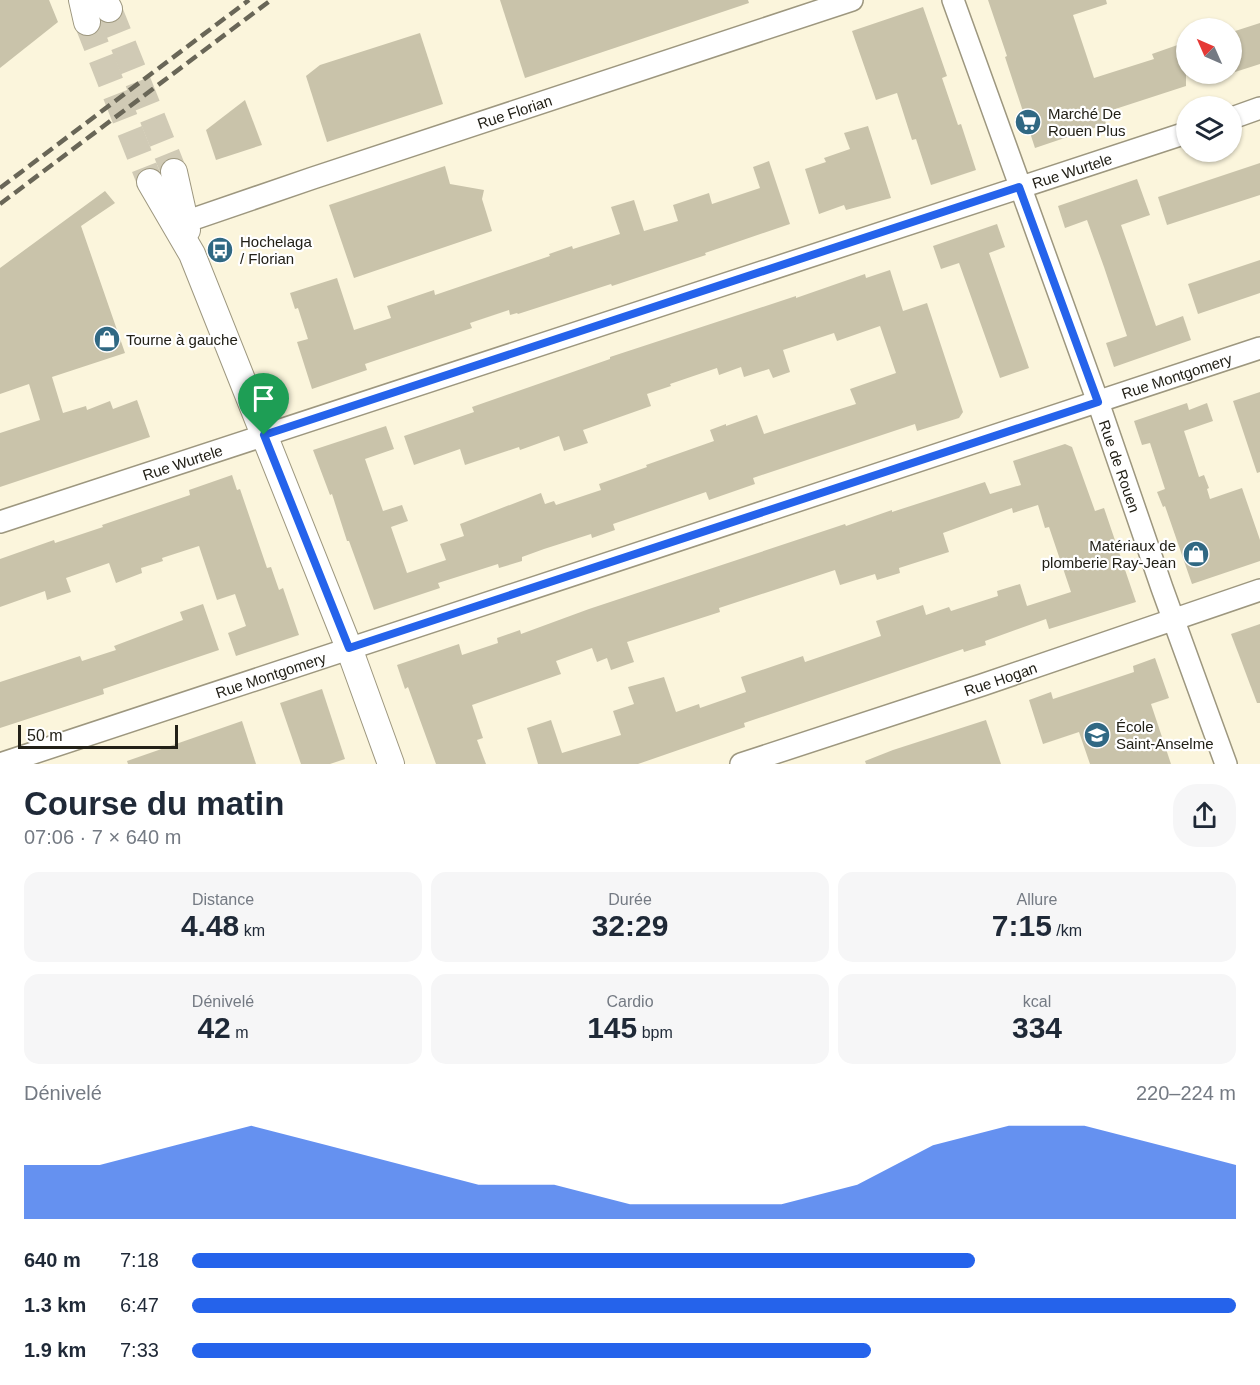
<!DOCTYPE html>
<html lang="fr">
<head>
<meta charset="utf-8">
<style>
  :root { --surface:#fff; --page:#f6f6f7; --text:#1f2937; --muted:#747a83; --accent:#2563eb }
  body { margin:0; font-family:Arial,sans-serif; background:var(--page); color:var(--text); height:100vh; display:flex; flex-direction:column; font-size:22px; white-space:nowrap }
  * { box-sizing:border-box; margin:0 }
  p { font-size:20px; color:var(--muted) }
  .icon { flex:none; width:33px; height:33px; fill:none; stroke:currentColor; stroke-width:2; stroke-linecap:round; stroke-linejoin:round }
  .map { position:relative; height:764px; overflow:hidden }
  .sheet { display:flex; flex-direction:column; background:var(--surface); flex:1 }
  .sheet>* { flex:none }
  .needle { width:39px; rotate:315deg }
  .fabs { position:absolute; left:1176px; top:18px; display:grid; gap:12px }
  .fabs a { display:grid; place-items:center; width:66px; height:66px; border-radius:50%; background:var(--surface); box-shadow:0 2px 4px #0004; font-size:30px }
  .scale { position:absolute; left:18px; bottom:15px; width:160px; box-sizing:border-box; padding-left:6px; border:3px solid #222017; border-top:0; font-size:16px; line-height:21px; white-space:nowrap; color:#222017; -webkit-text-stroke:4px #fff; paint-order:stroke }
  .pin { position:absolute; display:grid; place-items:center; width:51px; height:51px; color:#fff; margin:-62px -26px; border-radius:50% 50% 50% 0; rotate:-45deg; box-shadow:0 0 6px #0007 }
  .pin .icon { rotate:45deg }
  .round { display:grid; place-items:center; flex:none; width:63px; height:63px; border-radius:24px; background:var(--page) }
  .headline { display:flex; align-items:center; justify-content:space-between; height:102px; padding:0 24px }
  h1 { font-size:33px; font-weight:600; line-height:45px }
  .metrics { display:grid; grid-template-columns:repeat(3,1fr); gap:9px; height:102px; padding:6px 24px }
  .metrics div { display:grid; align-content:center; border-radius:15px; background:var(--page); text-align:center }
  .metrics b { font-size:30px; font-weight:600 }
  .metrics small { font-size:16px; font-weight:400 }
  .metrics p { font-size:16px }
  .chart { height:168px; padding:12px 24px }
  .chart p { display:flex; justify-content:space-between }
  .chart svg { width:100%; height:108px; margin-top:6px; fill:var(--accent); opacity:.7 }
  ul { padding:0 24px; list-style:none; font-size:20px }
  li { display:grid; grid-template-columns:96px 72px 1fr; align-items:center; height:45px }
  li i { height:15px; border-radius:8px; background:var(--accent) }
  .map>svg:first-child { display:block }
  .building { fill:#c9c3aa }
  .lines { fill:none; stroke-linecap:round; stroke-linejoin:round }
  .tertiary-tunnel { stroke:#d0cab5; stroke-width:26; stroke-dasharray:26 13; stroke-linecap:butt }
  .minor-casing { stroke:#9d977f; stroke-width:24 }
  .tertiary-casing { stroke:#9d977f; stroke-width:28 }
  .minor { stroke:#fff; stroke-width:21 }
  .tertiary { stroke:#fff; stroke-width:26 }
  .rail { stroke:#696657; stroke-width:4.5; stroke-dasharray:12 6; stroke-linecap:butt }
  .route-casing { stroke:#fff; stroke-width:12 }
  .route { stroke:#2563eb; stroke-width:8 }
  .labels { text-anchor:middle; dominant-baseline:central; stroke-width:4.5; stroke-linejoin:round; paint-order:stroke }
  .street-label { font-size:15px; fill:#222017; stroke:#fff }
  .poi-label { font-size:15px; fill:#222017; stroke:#fff; text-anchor:start }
</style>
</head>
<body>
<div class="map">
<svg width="1260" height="764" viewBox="0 0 1260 764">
  <rect width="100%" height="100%" fill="#fbf5dc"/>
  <g class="building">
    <path d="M0 0H49L58 22 0 68Z"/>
    <path d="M500 0H748L749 3 525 78Z"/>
    <path d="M988 0H1106L1107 4 1073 15 1094 78 1154 59 1152 54 1186 42V86L1103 113 1106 124 1035 148 1005 57 1007 56Z"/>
    <path d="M923 7 947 76 942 78 958 125 961 124 976 170 931 185 916 139 912 140 897 93 876 100 852 31Z"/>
    <path d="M1260 23V64L1235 72V70L1232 71V32Z"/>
    <path d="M420 33 443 104 327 142 306 76 320 65Z"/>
    <path d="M245 100 262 145 216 160 206 130Z"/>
    <path d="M868 126 891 198 846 210 844 205 819 214 805 169 826 162 824 158 850 149 844 133Z"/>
    <path d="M769 161 790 224 705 253 706 255 612 286 611 284 518 314 517 313 510 315 509 310 470 323 472 328 365 364 367 370 312 389 297 342 308 339 298 308 295 309 290 293 337 278 354 330 391 318 387 306 434 290 435 295 550 256 549 254 572 246 573 249 620 234 611 207 634 200 644 231 678 221 673 205 709 193 712 204 760 188 753 167Z"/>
    <path d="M1260 163V195L1167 225 1158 197Z"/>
    <path d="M445 166 450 184 484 190 482 199 492 231 354 278 329 205Z"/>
    <path d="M1137 179 1150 215 1121 225 1156 326 1183 316 1191 340 1114 367 1106 343 1127 336 1104 267 1087 220 1065 228 1058 206Z"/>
    <path d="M105 191 115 203 81 226 125 353 52 377 63 413 86 406 87 410 110 401 113 409 137 400 150 437 0 487V433L40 420 29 384 0 394V268Z"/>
    <path d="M997 224 1005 247 989 253 1029 368 1000 378 959 263 941 269 933 246Z"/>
    <path d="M1260 260V293L1198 314 1188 284Z"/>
    <path d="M890 270 903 311 927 303 963 412 959 418 917 431 915 424 753 478 755 484 709 500 706 492 613 524 615 530 592 538 591 534 544 549 522 557V561L499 568 498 564 438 583 440 588 374 610 349 541H347L332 494 330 495 313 450 386 426 394 449 365 459 383 511 402 505 408 521 391 527 407 573 446 560 440 544 464 536 460 524 541 493 545 504 554 501 556 505 601 490 599 484 647 467 646 465 714 441 710 430 726 424V426L757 415 764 434 834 411 856 404 850 389 896 373 880 326 837 341 834 333 783 350 790 372 773 378 769 369 744 377 741 367 719 375 717 368 670 384 671 386 647 394 651 406 583 430 588 443 564 451 559 436 520 450 519 447 465 465 460 449 414 465 404 436 474 412 472 407 610 359V357L796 296V298L865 274 866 278Z"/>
    <path d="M1260 392V472L1257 473 1233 401Z"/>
    <path d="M1187 403 1189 410 1207 403 1213 421 1184 431 1199 477 1204 475 1209 488 1207 489 1210 499 1242 488 1260 540V561L1192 584 1165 506 1163 507 1157 492 1165 489 1150 443 1142 445 1134 421Z"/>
    <path d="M1065 444 1072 447 1095 511 1104 508 1136 602 1049 629 1046 619 985 641 986 645 964 652 963 649 744 723 745 727 638 764H538L527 728 551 720 562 753 621 735 613 711 634 704 628 687 664 677 676 712 699 704 700 708 746 692 741 677 803 656 805 662 881 636 876 621 923 605 926 615 949 607 951 611 998 596 997 591 1020 584 1027 606 1071 592 1049 527 1045 528 1038 505 1013 513 1012 508 943 533 949 552 899 568 900 573 877 580 875 574 840 585 835 570 719 608 720 612 627 642 634 662 611 670 607 658 597 662 592 648 556 661 561 674 472 705 483 738 477 740 486 764H436L408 687 405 689 397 665 459 644 462 655 498 643 497 638 520 630 521 634 589 609 845 524 846 526 892 510V512L985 482 990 494 1021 485 1013 461Z"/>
    <path d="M232 475 237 490 240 489 267 568 271 567 279 590 283 588 299 635 236 656 228 633 246 626 235 594 217 600 199 546 162 558 163 561 141 568 142 573 116 583 109 563 66 578 71 592 47 600 45 591 0 607V559L54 540 55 543 103 527 102 525 190 495 189 490Z"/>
    <path d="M203 604 219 650 103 689 104 694 0 728V682L80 656 82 661 116 650 114 646 183 620 180 612Z"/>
    <path d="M1260 624V703H1257L1231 634Z"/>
    <path d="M1155 658 1169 698 1151 704 1171 764H1090L1079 732 1043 744 1029 700 1051 692 1053 699 1134 672 1133 666Z"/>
    <path d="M322 689 345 759 330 764H301L280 703Z"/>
    <path d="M986 720 1001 764H866L865 761 893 750Z"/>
    <path d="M242 721 256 764H128L127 761Z"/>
  </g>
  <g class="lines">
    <g class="tertiary-tunnel">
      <path d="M109 9 174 172"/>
      <path d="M87 22 150 182"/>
    </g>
    <defs>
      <g id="minor">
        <path id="s1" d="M953 0 1098 402 1162 588 1226 764"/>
        <path d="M1232 118 1260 108"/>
        <path id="s2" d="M176 225 313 178 852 0"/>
        <path id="s3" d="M0 522 1186 133"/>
        <path id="s4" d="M0 764 1260 348"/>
        <path id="s5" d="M741 764 982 685 1260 590"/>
      </g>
      <g id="tertiary">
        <path d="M82 0 87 22"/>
        <path d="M104 0 109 9"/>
        <path d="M174 172 187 230"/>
        <path d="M150 182 192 254 349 648 391 764"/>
      </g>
    </defs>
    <use href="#minor" class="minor-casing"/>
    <use href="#tertiary" class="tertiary-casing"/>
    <use href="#minor" class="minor"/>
    <use href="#tertiary" class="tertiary"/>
    <g class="rail">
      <path d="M0 188 249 0"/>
      <path d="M0 204 271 0"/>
    </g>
  </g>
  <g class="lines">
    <defs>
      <path id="route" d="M1019 187 1098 402 349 648 264 435Z"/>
    </defs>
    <use href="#route" class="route-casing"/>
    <use href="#route" class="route"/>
  </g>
  <defs>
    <symbol id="supermarket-disc" viewBox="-11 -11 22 22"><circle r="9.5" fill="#306883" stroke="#fff"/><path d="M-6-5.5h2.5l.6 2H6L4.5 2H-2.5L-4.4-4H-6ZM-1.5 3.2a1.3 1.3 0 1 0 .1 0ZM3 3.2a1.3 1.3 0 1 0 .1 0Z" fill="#fff"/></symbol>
    <symbol id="bus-disc" viewBox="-11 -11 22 22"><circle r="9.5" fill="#306883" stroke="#fff"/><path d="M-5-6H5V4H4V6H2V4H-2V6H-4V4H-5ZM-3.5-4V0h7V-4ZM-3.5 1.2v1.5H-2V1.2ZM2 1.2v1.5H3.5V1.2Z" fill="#fff"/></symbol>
    <symbol id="shop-disc" viewBox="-11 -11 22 22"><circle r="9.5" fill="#306883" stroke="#fff"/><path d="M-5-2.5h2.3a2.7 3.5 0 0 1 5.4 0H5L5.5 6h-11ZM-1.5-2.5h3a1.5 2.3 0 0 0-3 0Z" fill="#fff"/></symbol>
    <symbol id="school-disc" viewBox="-11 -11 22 22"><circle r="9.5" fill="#306883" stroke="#fff"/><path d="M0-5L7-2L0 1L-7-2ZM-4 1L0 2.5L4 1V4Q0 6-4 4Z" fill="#fff"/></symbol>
  </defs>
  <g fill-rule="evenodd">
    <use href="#supermarket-disc" x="1013" y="107" width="30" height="30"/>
    <use href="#bus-disc" x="205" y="235" width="30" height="30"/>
    <use href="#shop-disc" x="92" y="324" width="30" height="30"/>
    <use href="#shop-disc" x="1181" y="539" width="30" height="30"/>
    <use href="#school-disc" x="1082" y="720" width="30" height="30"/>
  </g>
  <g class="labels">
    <g class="street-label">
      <text stroke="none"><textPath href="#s2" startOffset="357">Rue Florian</textPath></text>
      <text stroke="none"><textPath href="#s3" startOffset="1128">Rue Wurtele</textPath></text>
      <text stroke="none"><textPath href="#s4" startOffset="1239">Rue Montgomery</textPath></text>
      <text stroke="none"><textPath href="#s3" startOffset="192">Rue Wurtele</textPath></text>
      <text stroke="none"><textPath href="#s1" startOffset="495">Rue de Rouen</textPath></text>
      <text stroke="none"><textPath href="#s4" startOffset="285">Rue Montgomery</textPath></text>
      <text stroke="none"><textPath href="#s5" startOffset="273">Rue Hogan</textPath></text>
    </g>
    <g class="poi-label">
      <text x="1048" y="113">Marché De<tspan x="1048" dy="17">Rouen Plus</tspan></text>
      <text x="240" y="241">Hochelaga<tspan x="240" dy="17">/ Florian</tspan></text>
      <text x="126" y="339">Tourne à gauche</text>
      <text x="1176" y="545" text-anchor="end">Matériaux de<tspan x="1176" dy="17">plomberie Ray-Jean</tspan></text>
      <text x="1116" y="726">École<tspan x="1116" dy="17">Saint-Anselme</tspan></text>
    </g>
  </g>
</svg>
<div class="fabs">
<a><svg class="needle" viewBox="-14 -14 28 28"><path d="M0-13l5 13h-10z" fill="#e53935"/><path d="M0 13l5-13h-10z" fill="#747a83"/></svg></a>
<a><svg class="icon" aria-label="layers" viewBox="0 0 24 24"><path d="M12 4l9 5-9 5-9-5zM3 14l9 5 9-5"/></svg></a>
</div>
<div class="scale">50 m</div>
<div class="pin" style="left:264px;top:435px;background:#1e9e55"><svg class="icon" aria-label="arrive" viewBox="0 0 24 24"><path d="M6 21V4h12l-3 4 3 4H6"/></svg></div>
</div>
<section class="sheet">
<div class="headline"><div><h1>Course du matin</h1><p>07:06 · 7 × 640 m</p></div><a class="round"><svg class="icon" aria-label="share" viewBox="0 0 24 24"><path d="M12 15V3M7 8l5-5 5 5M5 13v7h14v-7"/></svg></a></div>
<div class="metrics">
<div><p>Distance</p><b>4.48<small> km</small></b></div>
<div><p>Durée</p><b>32:29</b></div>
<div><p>Allure</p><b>7:15<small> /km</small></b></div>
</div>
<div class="metrics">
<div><p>Dénivelé</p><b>42<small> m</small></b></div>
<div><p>Cardio</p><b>145<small> bpm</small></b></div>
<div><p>kcal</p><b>334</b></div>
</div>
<div class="chart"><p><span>Dénivelé</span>220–224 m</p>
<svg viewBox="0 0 160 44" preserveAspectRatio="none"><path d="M0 44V22L10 22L20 14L30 6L40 14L50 22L60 30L70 30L80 38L90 38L100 38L110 30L120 14L130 6L140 6L150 14L160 22V44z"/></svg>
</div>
<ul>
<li><b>640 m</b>7:18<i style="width:75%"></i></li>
<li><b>1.3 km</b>6:47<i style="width:100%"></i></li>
<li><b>1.9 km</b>7:33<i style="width:65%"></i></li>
</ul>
</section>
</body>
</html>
